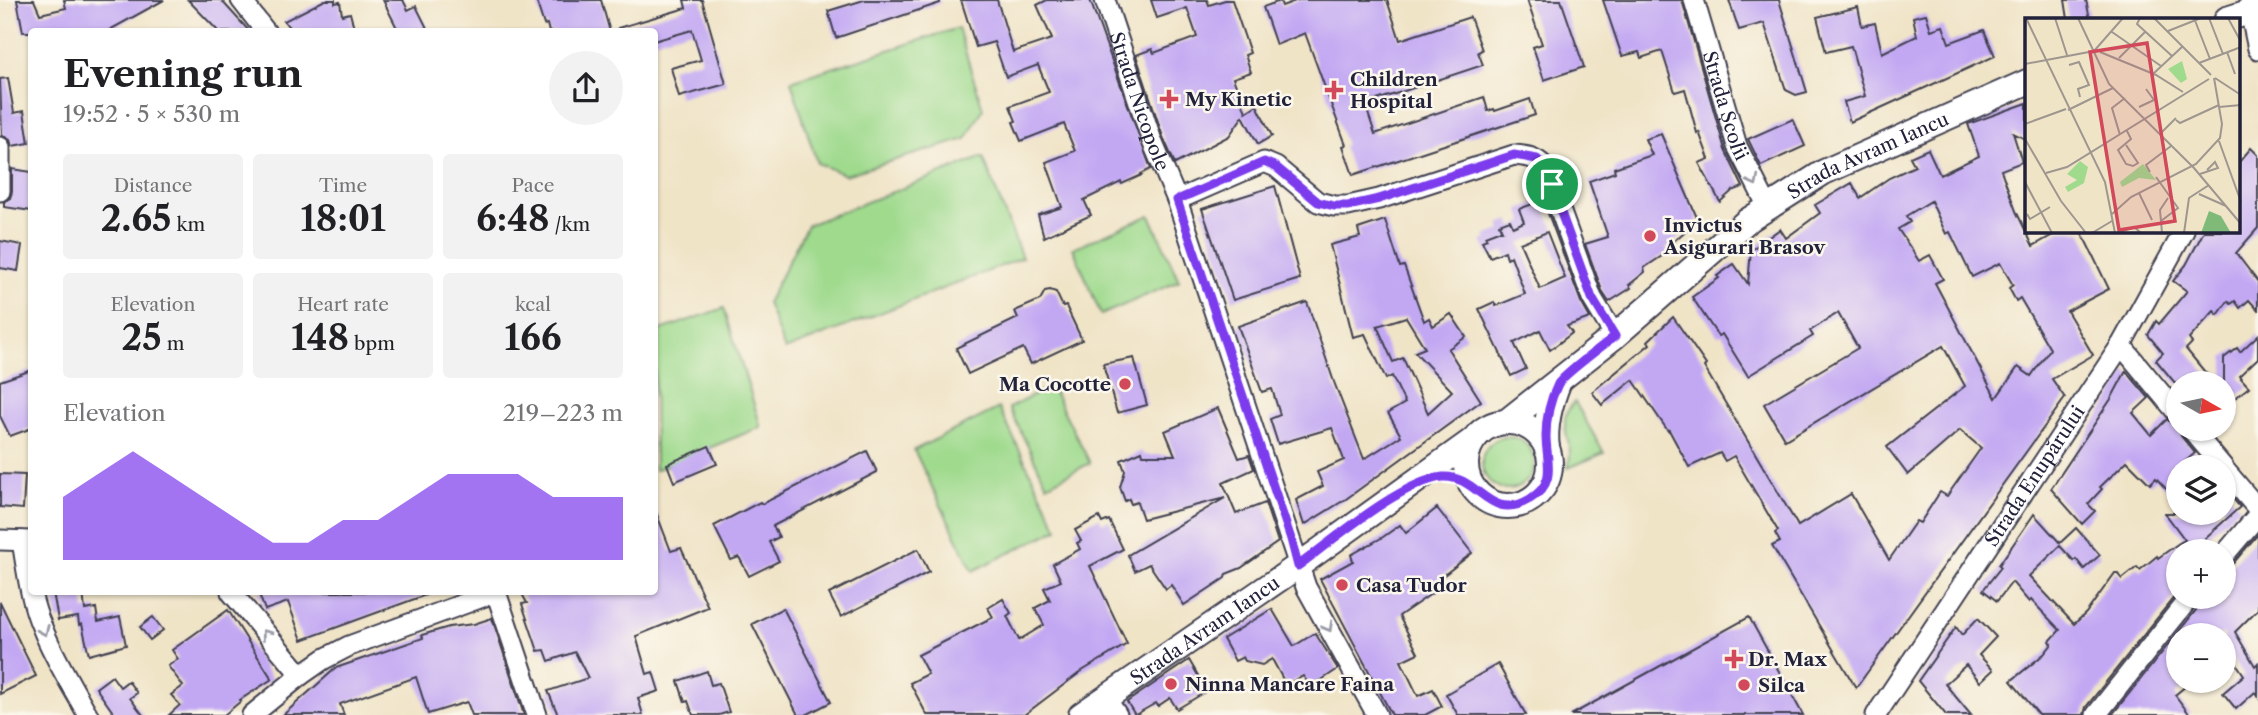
<!DOCTYPE html>
<html lang="en">
<head>
<meta charset="utf-8">
<style>
  :root { --surface:#fff; --page:#f2f2f2; --text:#202124; --muted:#757577; --accent:#7c3aed }
  body { margin:0; font-family:"Libre Caslon Text",serif; background:var(--page); color:var(--text); height:100vh; display:flex; flex-direction:column; font-size:26px; white-space:nowrap }
  * { box-sizing:border-box; margin:0 }
  p { font-size:23px; color:var(--muted) }
  .icon { flex:none; width:38px; height:38px; fill:none; stroke:currentColor; stroke-width:2; stroke-linecap:round; stroke-linejoin:round }
  .map { position:relative; flex:1; overflow:hidden }
  .details { position:absolute; left:28px; top:28px; width:630px; height:567px; display:flex; flex-direction:column; background:var(--surface); border-radius:7px; box-shadow:0 2px 5px #0004 }
  .details>* { flex:none }
  .needle { width:46px; rotate:99deg }
  .fabs { position:absolute; left:2166px; top:371px; display:grid; gap:14px }
  .fabs a { display:grid; place-items:center; width:70px; height:70px; border-radius:50%; background:var(--surface); box-shadow:0 2px 5px #0004; font-size:35px }
  .pin { position:absolute; display:grid; place-items:center; width:60px; height:60px; color:#fff; margin:-30px; border:4px solid #fff; border-radius:50%; box-shadow:0 2px 7px #0007 }
  .round { display:grid; place-items:center; flex:none; width:74px; height:74px; border-radius:37px; background:var(--page) }
  .headline { display:flex; align-items:center; justify-content:space-between; height:119px; padding:0 35px }
  h1 { font-size:38px; font-weight:800; line-height:52px }
  .stats { display:grid; grid-template-columns:repeat(3,1fr); gap:10px; height:119px; padding:7px 35px }
  .stats div { display:grid; align-content:center; border-radius:7px; background:var(--page); text-align:center }
  .stats b { font-size:35px; font-weight:800 }
  .stats small { font-size:19px; font-weight:400 }
  .stats p { font-size:19px }
  .chart { height:196px; padding:14px 35px }
  .chart p { display:flex; justify-content:space-between }
  .chart svg { width:100%; height:126px; margin-top:7px; fill:var(--accent); opacity:.7 }
  .map>svg:first-child { display:block }
  .green { fill:#9fda8d; stroke:#607e64; stroke-width:2 }
  .building { fill:#c2a8f3; fill-rule:evenodd }
  .lines { fill:none; stroke-linecap:round; stroke-linejoin:round }
  .minor-casing { stroke:#413f50; stroke-width:23 }
  .tertiary-casing { stroke:#413f50; stroke-width:28 }
  .minor { stroke:#fff; stroke-width:19 }
  .tertiary { stroke:#fff; stroke-width:24 }
  .oneway { stroke:#9c9ca7 }
  .route-casing { stroke:#fff; stroke-width:14 }
  .route { stroke:#7c3aed; stroke-width:9 }
  .poi-dot { fill:#d1495b; stroke:#fbf7ec; stroke-width:2.5 }
  .labels { text-anchor:middle; dominant-baseline:central; stroke-width:5; stroke-linejoin:round; paint-order:stroke }
  .poi-label { font-size:19px; font-weight:bold; fill:#22223b; stroke:#fbf7ec; text-anchor:start }
  .street-label { font-size:19px; fill:#22223b; stroke:#fbf7ec }
  .inset-road { fill:none; stroke:#9e968f; stroke-width:2 }
  .view { fill:#d1495b; fill-opacity:0.15; stroke:#d1495b; stroke-width:3.5 }
  .inset-edge { fill:none; stroke:#22223b; stroke-width:3.5 }
</style>
</head>
<body>
<div class="map">
<svg width="2258" height="715" viewBox="0 0 2258 715">
  <rect width="100%" height="100%" fill="#fbf7ec"/>
  <filter id="ink" filterUnits="userSpaceOnUse"><feTurbulence type="fractalNoise" baseFrequency=".0143" numOctaves="2"/><feDisplacementMap in="SourceGraphic" scale="14" xChannelSelector="R" yChannelSelector="G"/><feConvolveMatrix kernelMatrix="1 2 1 2 8 2 1 2 1" color-interpolation-filters="sRGB"/></filter>
  <filter id="wash" filterUnits="userSpaceOnUse"><feTurbulence type="fractalNoise" baseFrequency=".00686" numOctaves="4" result="noise"/><feDisplacementMap in="SourceGraphic" scale="28" xChannelSelector="R" yChannelSelector="G"/><feGaussianBlur stdDeviation="1.57" result="paint"/><feColorMatrix in="noise" values="0 0 0 0 0 0 0 0 0 0 0 0 0 0 0 0 0 1.4 0 .05"/><feComposite in="paint" operator="in"/></filter>
  <g filter="url(#wash)">
    <rect width="100%" height="100%" fill="#f0e4c7"/>
    <g class="green">
      <path d="M958 28 983 109 966 139 845 175 817 163 791 81Z"/>
      <path d="M983 157 1022 258 785 350 767 303 807 225Z"/>
      <path d="M1150 215 1179 281 1101 315 1073 248Z"/>
      <path d="M724 308 761 427 655 470 654 320 658 331Z"/>
      <path d="M1051 386 1090 463 1047 485 1009 408Z"/>
      <path d="M1575 402 1604 453 1568 468C1569 463 1570 456 1570 451 1567 432 1558 417 1575 402Z"/>
      <path d="M999 408 1058 529 973 571 914 450Z"/>
      <circle cx="1508" cy="463" r="26"/>
    </g>
    <g id="blocks">
      <g class="building">
        <path d="M17 0H34L40 14 66 8 64 0H164L106 32H23Z"/>
        <path d="M188 0H221L250 32H219Z"/>
        <path d="M325 0H335V3L340 2 342 15 350 13 354 28 336 32H293L284 21Z"/>
        <path d="M383 0H403L408 10 416 6 429 32H399Z"/>
        <path d="M536 0H601L610 32H549L547 24 544 25Z"/>
        <path d="M684 0H702L726 84 679 97 671 68 701 60 692 30 654 41V32H619L618 28 686 8Z"/>
        <path d="M864 0H940V3L836 38 828 11Z"/>
        <path d="M961 0H997L1013 52 1052 39 1037 5 1047 0H1090L1151 169 1141 174 1142 175 1122 184 1121 182 1084 200 1091 215 1044 237 1038 215 1062 207 1046 162 1075 151 1064 124 1021 141 1013 122 1016 121 1010 106 1049 92 1038 65 1006 77 994 42 976 47Z"/>
        <path d="M1151 0H1207L1209 5 1225 0H1232L1250 53 1245 55 1251 72 1233 78 1246 112 1257 105 1272 136 1258 144 1243 116 1229 136 1175 164 1163 137 1136 55 1152 49 1154 53 1197 37 1187 8 1157 18Z"/>
        <path d="M1298 0H1387L1400 40 1470 17 1482 50 1478 52 1483 65 1365 104 1375 134 1484 97 1488 111 1494 109 1495 111 1530 99 1535 115 1353 175 1343 146 1346 145 1305 33 1276 45 1263 7 1280 1 1282 6Z"/>
        <path d="M1527 0H1561L1584 67 1544 80 1533 47 1542 44Z"/>
        <path d="M1603 0H1682L1725 150 1743 187 1732 191 1720 202 1699 163 1709 159 1699 132 1697 133 1685 89 1675 92 1662 51 1641 58 1639 52 1622 56Z"/>
        <path d="M1729 0H1779L1807 92 1796 95 1786 90 1764 23 1739 30Z"/>
        <path d="M2065 0H2086L2090 19H2068Z"/>
        <path d="M1858 7 1862 26 1875 23 1882 53 1917 36 1913 17 1926 14 1931 30 1943 26 1949 43 1984 30 1995 56 1850 122 1844 102 1865 96 1851 46 1826 52 1817 17Z"/>
        <path d="M8 78 14 113 24 111 29 143 12 146 10 140 2 135 0 79Z"/>
        <path d="M2027 103V140L2013 133 2022 162 2001 170 2016 211 2033 246 2060 231H2081L2109 289 2067 311 2093 355 2052 379 2065 398 1856 688 1772 546 1780 542 1775 533 1778 531 1734 456 1725 461 1720 453 1689 467 1669 430 1668 431 1633 380 1602 405 1592 392 1650 344 1648 341 1673 317 1706 365 1704 367 1798 526 1851 494 1889 560 1916 521 1920 523 1940 492 1947 496 1981 448 1960 430 1908 475 1887 447 1965 386 1943 346 1785 440 1764 404 1858 348 1838 313 1810 331 1813 336 1748 376 1722 334 1718 336 1692 297 1719 278 1717 276 1734 264 1748 284 1751 250 1780 229 1786 238 1820 213 1815 205 1852 183 1860 198 1889 178 1915 166 1910 157 1928 149 1940 175 1979 156 1968 124ZM1931 201 1946 234 1950 232 1972 277 2000 263 2013 285 2009 288 2016 301 2020 298 2050 349 2031 376 2018 367 1996 398 1935 283 1943 279 1930 255 1919 261 1898 229 1910 222 1906 216Z"/>
        <path d="M1793 119 1805 146 1761 166 1748 139Z"/>
        <path d="M1661 134 1698 220 1666 248 1668 252 1644 268 1645 272 1629 285 1631 288 1609 302 1603 293 1585 244 1608 237 1589 181 1615 172 1614 168 1652 155 1645 139Z"/>
        <path d="M2251 148 2258 155V228L2236 253 2258 282V310L2249 300 2240 308 2235 301 2231 304 2228 301 2218 315 2214 311 2189 339 2192 343 2186 349 2214 383H2175L2156 360 2163 353 2148 335 2156 321 2159 324 2187 291 2173 281 2186 265 2204 231H2239V162Z"/>
        <path d="M12 169 32 172V211L4 207V202L10 198 12 192Z"/>
        <path d="M1275 186 1300 279 1233 300 1202 209Z"/>
        <path d="M1543 200 1581 302 1590 318 1567 326 1572 333 1550 350 1540 330 1514 343 1526 369 1511 376 1479 309 1494 302 1496 306 1525 294 1511 256 1507 258 1505 251 1490 257 1482 241 1487 239 1485 236 1498 231H1502L1499 224 1510 220 1513 227 1524 222 1519 209ZM1547 232 1565 278 1540 289 1520 243Z"/>
        <path d="M1385 220 1400 267 1404 266 1424 321 1429 318 1433 326 1451 314 1466 337 1448 349 1481 401 1346 499 1304 525 1296 500 1323 486 1317 472 1344 460 1332 428 1278 444 1270 419 1280 415 1272 389 1262 392 1238 326 1307 302 1334 382 1364 459 1401 436 1388 413 1405 403 1392 376 1386 379 1365 334 1353 337 1330 245 1360 237 1358 229ZM1406 317 1425 348 1415 352 1452 391 1428 413 1403 358 1393 362 1377 326Z"/>
        <path d="M0 241 22 245 18 271 0 268Z"/>
        <path d="M1050 290 1056 292 1063 307 1066 306 1082 340 1031 364 1023 348 968 374 956 348 1018 318 1015 311 1040 300 1045 291Z"/>
        <path d="M2258 335V358L2239 376 2249 387 2224 407V358L2237 348 2240 352Z"/>
        <path d="M1134 358 1147 405 1117 413 1103 364Z"/>
        <path d="M32 370V428L10 436 0 416V381Z"/>
        <path d="M2126 371 2149 398 2133 413 2151 435 2167 419 2174 426 2179 427 2181 436 2195 453 2179 467V503L2156 478 2150 484 2127 461 2100 487 2102 489 2088 504 2095 511 2082 524 2051 489 2111 399Z"/>
        <path d="M1218 408 1239 458 1249 455 1254 469 1223 483 1236 514 1265 503 1278 542 1241 568 1226 574 1225 578 1184 605 1171 585 1166 589 1149 564 1135 571 1128 555 1225 498 1143 519 1137 502 1131 504 1129 499 1125 501 1120 487 1125 471 1121 460 1142 451 1143 455H1175L1165 431Z"/>
        <path d="M709 446 717 464 674 482 667 464Z"/>
        <path d="M867 451 877 472 773 526 779 537 769 542 779 561 749 576 739 557 731 560 714 526 760 502 762 504Z"/>
        <path d="M0 474 25 475 23 509 0 507Z"/>
        <path d="M2224 488 2240 507 2205 538 2214 548 2213 551H2179V591L2086 707 2084 715H2039L2011 681 2044 654 2052 644 2050 641 2060 630 2031 600 2029 602 2012 582 1997 601 1983 590 2001 567 1999 565 2034 514 2060 543 2076 528 2100 555 2084 569 2076 559 2074 561 2060 546 2029 576 2074 624 2086 613 2115 573H2117L2122 579 2137 567 2140 570 2157 556 2158 558 2179 543 2185 540 2165 513H2224Z"/>
        <path d="M1437 508 1472 553 1439 579 1444 585 1399 616 1418 653 1401 661 1418 696 1433 689 1442 706 1425 715H1392L1320 579 1353 561 1351 555 1383 537 1400 525 1406 533Z"/>
        <path d="M656 512 671 551 681 548 708 607 636 636 647 674 653 672 659 691 638 698 643 715H558L548 691 588 678 575 652 549 661 545 650 538 651 522 604 527 603 521 592H654Z"/>
        <path d="M1099 517 1102 523 1109 520 1123 549 1090 566 1127 644 1082 671 1024 715H927L910 683 928 674 918 655 993 617 988 608 1003 599 1011 613 1007 616 1019 640 1044 625 1035 608 1050 600 1044 588 1061 581 1053 564 1080 549 1077 543 1081 541 1075 530Z"/>
        <path d="M2258 534V609L2235 632 2255 666 2258 663V697L2255 692 2236 709 2223 693 2244 675 2224 645V635H2179V681H2192L2175 695 2190 715H2112L2200 605 2202 597H2224V574Z"/>
        <path d="M918 549 929 572 841 617 829 594Z"/>
        <path d="M53 592H83L85 610 96 608 98 622 120 617 126 645 89 655 82 624 79 625 78 617 58 620Z"/>
        <path d="M258 592H430L431 593 302 640 288 602 265 610Z"/>
        <path d="M0 602 36 676 0 694Z"/>
        <path d="M783 608 831 702 806 715H798L752 624Z"/>
        <path d="M1272 609 1294 646 1315 633 1338 669 1311 687 1303 676 1286 685 1272 659 1262 665 1245 661 1243 657 1235 661 1223 639Z"/>
        <path d="M228 610 272 679 240 700 241 701 224 715H169L180 705 171 695 183 686 168 666 178 659 172 650Z"/>
        <path d="M153 617 163 630 150 640 140 627Z"/>
        <path d="M1749 617 1803 715H1571L1653 670Z"/>
        <path d="M492 618 524 715H472L467 702 428 714 416 677 340 704 344 715H283L336 668 423 638 422 635 449 627 474 624Z"/>
        <path d="M1978 618 1996 637 1979 655 1993 670 1980 682 1966 665 1945 684 1971 715H1946L1918 681 1956 627 1962 635Z"/>
        <path d="M1189 660 1207 691 1177 709 1170 698 1158 706 1156 703 1135 715 1127 702Z"/>
        <path d="M1498 664 1526 715H1458L1446 694Z"/>
        <path d="M707 671 711 685 719 683 729 712 719 715H693L688 701 685 702 678 681Z"/>
        <path d="M112 676 120 687 128 681 137 693 130 698 143 715H115L96 688Z"/>
      </g>
    </g>
  </g>
  <g filter="url(#ink)">
    <use href="#blocks" fill-opacity="0" stroke="#413f50" stroke-width="2"/>
    <g class="lines">
      <defs>
        <g id="minor">
          <path d="M241 0 266 32"/>
          <path id="s1" d="M1105 0 1152 141 1177 200 1306 587 1377 715"/>
          <path id="s2" d="M1694 0 1737 146 1768 207"/>
          <path d="M2250 0V11L2258 49"/>
          <path d="M0 147V191"/>
          <path d="M1177 200 1264 162 1276 167 1318 202 1334 206H1348L1379 199 1514 155C1527 156 1535 157 1544 166L1592 298 1615 336"/>
          <path d="M2121 345 2179 415"/>
          <path d="M2191 429 2223 467"/>
          <path d="M2224 469 2258 509"/>
          <path d="M0 540 32 541"/>
          <path d="M22 541C27 570 30 600 42 627 54 658 72 686 88 715"/>
          <path d="M2224 555 2258 515"/>
          <path d="M231 592 301 675"/>
          <path d="M496 592 537 715"/>
          <path d="M1105 697 1117 715"/>
          <path d="M252 715 301 675 324 659 349 646 496 592"/>
          <path id="s3" d="M1876 715 2121 345 2184 231"/>
          <path d="M2096 715 2190 597"/>
        </g>
        <g id="tertiary">
          <path d="M2227 19 2258 9"/>
          <path id="s4" d="M1506 422 1615 336 1747 221 1824 172 2027 82"/>
          <circle cx="1508" cy="464" r="42"/>
          <path d="M1547 449C1544 425 1550 404 1559 381"/>
          <path id="s5" d="M1081 715 1298 566 1473 440"/>
        </g>
      </defs>
      <use href="#minor" class="minor-casing"/>
      <use href="#tertiary" class="tertiary-casing"/>
      <use href="#minor" class="minor"/>
      <use href="#tertiary" class="tertiary"/>
    </g>
    <defs><path id="oneway-chevron" d="M-2-3.5L2.5 0L-2 3.5" fill="none" stroke-width="1.6" stroke-linecap="round" stroke-linejoin="round" transform="scale(1.75)"/></defs>
    <g class="oneway">
      <use href="#oneway-chevron" transform="translate(1754 181) rotate(63)"/>
      <use href="#oneway-chevron" transform="translate(1328 627) rotate(61)"/>
      <use href="#oneway-chevron" transform="translate(44 631) rotate(67)"/>
      <use href="#oneway-chevron" transform="translate(266 634) rotate(-128)"/>
    </g>
  </g>
  <g class="lines" filter="url(#ink)">
    <defs>
      <path id="route" d="M1514 155 1537 159 1544 166 1592 298 1615 336C1604 345 1563 375 1558 384 1550 400 1546 419 1546 436 1546 461 1558 482 1530 499 1489 524 1479 475 1443 477 1402 481 1333 540 1298 566L1291 539 1177 200 1264 162 1276 167 1318 202 1334 206H1348L1379 199Z"/>
    </defs>
    <use href="#route" class="route-casing"/>
    <use href="#route" class="route"/>
  </g>
  <g class="poi-dot">
    <path d="M1330.5 79.5h7v7h7v7h-7v7h-7v-7h-7v-7h7z"/>
    <path d="M1165.5 88.5h7v7h7v7h-7v7h-7v-7h-7v-7h7z"/>
    <circle cx="1650" cy="236" r="7"/>
    <circle cx="1125" cy="384" r="7"/>
    <circle cx="1342" cy="585" r="7"/>
    <path d="M1730.5 648.5h7v7h7v7h-7v7h-7v-7h-7v-7h7z"/>
    <circle cx="1171" cy="684" r="7"/>
    <circle cx="1744" cy="685" r="7"/>
  </g>
  <g class="labels">
    <g class="poi-label">
      <text x="1350" y="79">Children<tspan x="1350" dy="22">Hospital</tspan></text>
      <text x="1185" y="99">My Kinetic</text>
      <text x="1664" y="225">Invictus<tspan x="1664" dy="22">Asigurari Brasov</tspan></text>
      <text x="1111" y="384" text-anchor="end">Ma Cocotte</text>
      <text x="1356" y="585">Casa Tudor</text>
      <text x="1748" y="659">Dr. Max</text>
      <text x="1185" y="684">Ninna Mancare Faina</text>
      <text x="1758" y="685">Silca</text>
    </g>
    <g class="street-label">
      <text stroke="none"><textPath href="#s1" startOffset="107">Strada Nicopole</textPath></text>
      <text stroke="none"><textPath href="#s2" startOffset="110">Strada Școlii</textPath></text>
      <text stroke="none"><textPath href="#s4" startOffset="452">Strada Avram Iancu</textPath></text>
      <text stroke="none"><textPath href="#s3" startOffset="287">Strada Enupărului</textPath></text>
      <text stroke="none"><textPath href="#s5" startOffset="150">Strada Avram Iancu</textPath></text>
    </g>
  </g>
  <g transform="translate(2025 18)">
    <rect width="215" height="215" fill="#f0e4c7"/>
    <path d="M157 43 162 61 156 65 143 51ZM55 143 63 149 59 165 43 174 40 169 52 162 42 156ZM118 146 131 162 114 160 97 169 95 164Z" fill="#9fda8d"/>
    <path d="M184 193 196 198 206 215H176Z" fill="#7fba78"/>
    <path class="inset-road" d="M1 0 80 164 90 215M30 0 42 37M53 0 84 66 169 150 216 206M115 0 112 6 147 38M129 0 186 57M169 0 185 41M184 0 198 36M203 0 216 24M143 13 176 0M87 14 136 48M75 34 131 57 158 74M202 34 210 56M94 40 120 14M174 45 216 29M0 46 69 33 98 0M44 47 54 44 64 67 53 71 55 79M128 56 158 28M190 60 216 77M114 89 129 82 121 71M194 89 216 87M43 92 88 70M151 102 155 105 194 87M0 106 41 91M135 116 151 100M95 117 87 90 100 80M0 121 36 183 61 215M194 123 216 184M101 127 113 145 108 148 101 146 93 132 106 121 102 113M125 154 121 147 146 128M21 155 42 149 184 61M175 156 193 150 190 144 182 152M131 159 153 190 136 203M0 164 27 215M114 175 127 202M174 176 201 188M2 196 5 201 25 189M87 196 106 179 171 146 195 120 197 106 189 60M67 215 87 203M93 215 109 209 116 215M137 215 135 192 143 180M159 215 164 180 184 167"/>
    <path class="view" d="M122 25 150 203 94 212 65 34Z"/>
    <rect width="215" height="215" class="inset-edge"/>
  </g>
</svg>
<div class="fabs">
<a><svg class="needle" viewBox="-14 -14 28 28"><path d="M0-13l5 13h-10z" fill="#e53935"/><path d="M0 13l5-13h-10z" fill="#757577"/></svg></a>
<a><svg class="icon" aria-label="layers" viewBox="0 0 24 24"><path d="M12 4l9 5-9 5-9-5zM3 14l9 5 9-5"/></svg></a>
<a>+</a>
<a>−</a>
</div>
<div class="pin" style="left:1552px;top:184px;background:#1e9e55"><svg class="icon" aria-label="arrive" viewBox="0 0 24 24"><path d="M6 21V4h12l-3 4 3 4H6"/></svg></div>
<section class="details">
<div class="headline"><div><h1>Evening run</h1><p>19:52 · 5 × 530 m</p></div><a class="round"><svg class="icon" aria-label="share" viewBox="0 0 24 24"><path d="M12 15V3M7 8l5-5 5 5M5 13v7h14v-7"/></svg></a></div>
<div class="stats">
<div><p>Distance</p><b>2.65<small> km</small></b></div>
<div><p>Time</p><b>18:01</b></div>
<div><p>Pace</p><b>6:48<small> /km</small></b></div>
</div>
<div class="stats">
<div><p>Elevation</p><b>25<small> m</small></b></div>
<div><p>Heart rate</p><b>148<small> bpm</small></b></div>
<div><p>kcal</p><b>166</b></div>
</div>
<div class="chart"><p><span>Elevation</span>219–223 m</p>
<svg viewBox="0 0 160 44" preserveAspectRatio="none"><path d="M0 44V22L10 14L20 6L30 14L40 22L50 30L60 38L70 38L80 30L90 30L100 22L110 14L120 14L130 14L140 22L150 22L160 22V44z"/></svg>
</div>
</section>
</div>
</body>
</html>
